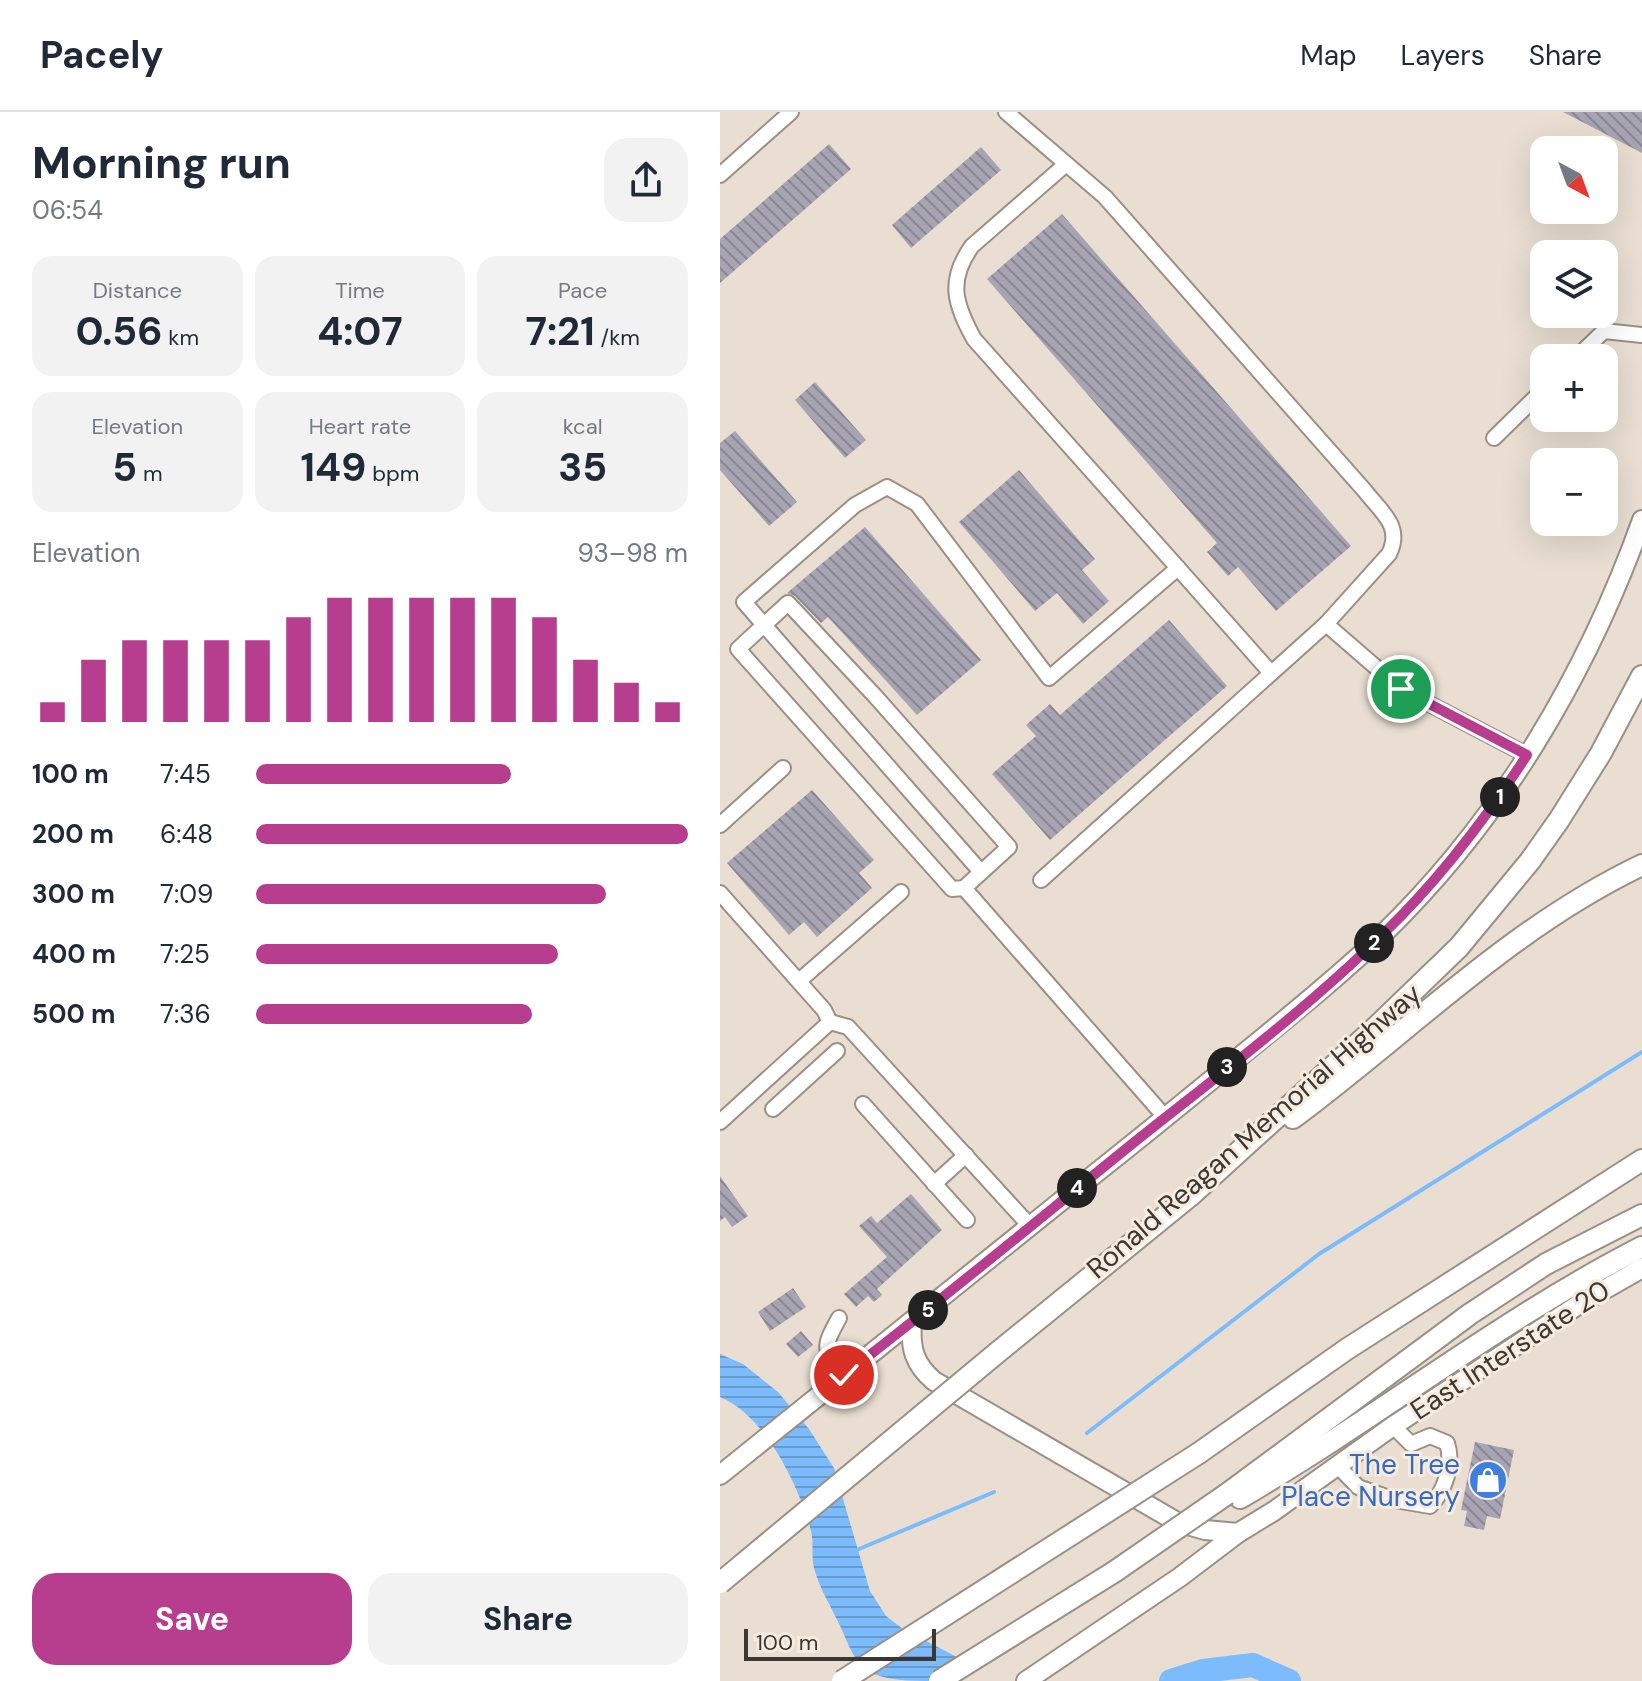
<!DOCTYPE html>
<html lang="en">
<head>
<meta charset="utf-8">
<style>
  :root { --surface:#fff; --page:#f2f2f3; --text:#1f2937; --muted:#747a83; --line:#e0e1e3; --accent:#b73d8f }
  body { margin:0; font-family:"DM Sans",sans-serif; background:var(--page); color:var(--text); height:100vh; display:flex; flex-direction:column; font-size:30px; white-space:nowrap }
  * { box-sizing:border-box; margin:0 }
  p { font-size:26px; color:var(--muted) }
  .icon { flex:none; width:44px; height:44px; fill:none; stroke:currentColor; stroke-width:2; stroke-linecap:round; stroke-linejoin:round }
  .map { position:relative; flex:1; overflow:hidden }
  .side { display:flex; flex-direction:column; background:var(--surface); width:720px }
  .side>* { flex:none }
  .needle { width:52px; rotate:139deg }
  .controls { position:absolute; left:810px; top:24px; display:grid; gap:16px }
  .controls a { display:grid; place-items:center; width:88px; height:88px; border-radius:16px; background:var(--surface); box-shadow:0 8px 32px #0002; font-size:40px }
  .scale { position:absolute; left:24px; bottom:20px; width:192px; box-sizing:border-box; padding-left:8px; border:4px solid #3b3732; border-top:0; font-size:22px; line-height:28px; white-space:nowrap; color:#3b3732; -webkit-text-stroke:6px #f6ebde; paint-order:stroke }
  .pin { position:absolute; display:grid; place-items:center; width:68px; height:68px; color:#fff; margin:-34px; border:4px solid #fff; border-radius:50%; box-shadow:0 2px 8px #0007 }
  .km { position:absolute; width:40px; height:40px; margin:-20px; border-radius:50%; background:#222; color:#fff; font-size:22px; line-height:40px; text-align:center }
  .round { display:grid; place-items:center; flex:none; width:84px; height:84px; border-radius:24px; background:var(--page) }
  .head { display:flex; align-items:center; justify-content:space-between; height:136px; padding:0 32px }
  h1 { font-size:44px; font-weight:700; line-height:60px }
  .metrics { display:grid; grid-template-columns:repeat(3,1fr); gap:12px; height:136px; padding:8px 32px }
  .metrics div { display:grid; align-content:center; border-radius:20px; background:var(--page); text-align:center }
  .metrics b { font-size:40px; font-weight:700 }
  .metrics small { font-size:22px; font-weight:400 }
  .metrics p { font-size:22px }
  .chart { height:224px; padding:16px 32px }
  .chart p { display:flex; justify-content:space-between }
  .chart svg { width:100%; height:144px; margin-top:8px; stroke:var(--accent); stroke-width:6 }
  .action { display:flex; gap:16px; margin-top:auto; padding:16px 32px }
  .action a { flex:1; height:92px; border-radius:24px; background:var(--accent); color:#fff; font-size:32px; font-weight:700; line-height:92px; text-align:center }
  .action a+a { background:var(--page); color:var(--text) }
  ul { padding:0 32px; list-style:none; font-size:26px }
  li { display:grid; grid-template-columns:128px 96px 1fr; align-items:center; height:60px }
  li i { height:20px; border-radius:10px; background:var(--accent) }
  header { display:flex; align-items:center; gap:48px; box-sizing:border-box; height:112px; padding:0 40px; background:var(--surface); border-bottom:2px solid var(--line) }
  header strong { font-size:38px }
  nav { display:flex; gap:44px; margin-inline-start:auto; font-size:28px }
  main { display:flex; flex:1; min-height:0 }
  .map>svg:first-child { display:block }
  .water { fill:url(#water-rules) }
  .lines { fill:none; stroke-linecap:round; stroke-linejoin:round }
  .stream { stroke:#7dbcfc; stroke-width:4 }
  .river { stroke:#7dbcfc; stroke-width:24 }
  .building { fill:url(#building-back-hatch) }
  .minor-casing { stroke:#9a9085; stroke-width:18 }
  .major-casing { stroke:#9a9085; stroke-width:22 }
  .highway-casing { stroke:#9a9085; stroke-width:24 }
  .minor { stroke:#fff; stroke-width:14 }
  .major { stroke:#fff; stroke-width:18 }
  .highway { stroke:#fff; stroke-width:20 }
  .highway-bridge-casing { stroke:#9a9085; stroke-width:24; stroke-linecap:butt }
  .highway-bridge { stroke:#fff; stroke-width:20 }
  .route-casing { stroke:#fff; stroke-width:16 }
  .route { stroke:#b73d8f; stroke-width:10 }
  .labels { text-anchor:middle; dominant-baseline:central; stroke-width:6; stroke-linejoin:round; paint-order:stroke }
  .street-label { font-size:28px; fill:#3b3732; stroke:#f6ebde }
  .shop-label { font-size:28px; fill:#366cbe; stroke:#f6ebde; text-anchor:end }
</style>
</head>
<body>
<header>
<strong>Pacely</strong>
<nav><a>Map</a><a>Layers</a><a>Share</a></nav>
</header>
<main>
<section class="side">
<div class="head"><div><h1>Morning run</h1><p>06:54</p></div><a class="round"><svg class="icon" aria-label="share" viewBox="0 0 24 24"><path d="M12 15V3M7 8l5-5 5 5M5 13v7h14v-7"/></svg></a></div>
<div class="metrics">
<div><p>Distance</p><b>0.56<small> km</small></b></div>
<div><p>Time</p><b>4:07</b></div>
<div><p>Pace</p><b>7:21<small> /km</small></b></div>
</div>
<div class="metrics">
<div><p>Elevation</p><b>5<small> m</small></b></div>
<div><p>Heart rate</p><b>149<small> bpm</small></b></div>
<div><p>kcal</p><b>35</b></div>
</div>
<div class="chart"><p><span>Elevation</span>93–98 m</p>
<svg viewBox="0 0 160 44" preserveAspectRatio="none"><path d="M5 44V38M15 44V25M25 44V19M35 44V19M45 44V19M55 44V19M65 44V12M75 44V6M85 44V6M95 44V6M105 44V6M115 44V6M125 44V12M135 44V25M145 44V32M155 44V38"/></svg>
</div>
<ul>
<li><b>100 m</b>7:45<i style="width:59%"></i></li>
<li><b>200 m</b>6:48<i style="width:100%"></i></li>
<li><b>300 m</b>7:09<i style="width:81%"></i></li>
<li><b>400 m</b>7:25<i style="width:70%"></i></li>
<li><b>500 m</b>7:36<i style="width:64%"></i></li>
</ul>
<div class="action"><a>Save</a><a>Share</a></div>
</section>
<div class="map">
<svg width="922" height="1569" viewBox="0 0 922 1569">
  <defs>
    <pattern id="water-rules" width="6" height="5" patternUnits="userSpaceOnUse" patternTransform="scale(2)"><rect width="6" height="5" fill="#7dbcfc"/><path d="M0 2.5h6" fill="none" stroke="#689acd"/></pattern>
    <pattern id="building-back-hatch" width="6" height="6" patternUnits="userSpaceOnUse" patternTransform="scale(2)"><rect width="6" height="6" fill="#a7a4b3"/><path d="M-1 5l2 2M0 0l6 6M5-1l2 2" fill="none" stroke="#898692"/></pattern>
  </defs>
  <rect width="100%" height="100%" fill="#e9ded1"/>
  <path class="water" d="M0 1242 23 1252 58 1280 89 1317 114 1356 150 1479 166 1504 183 1517 237 1545 213 1569C190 1569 166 1569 147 1559 136 1552 127 1530 122 1518 113 1498 99 1476 94 1456 91 1444 94 1431 91 1419 79 1374 45 1303 0 1285Z"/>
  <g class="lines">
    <g class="stream">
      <path d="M367 1321 599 1142 922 940"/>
      <path d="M132 1440 274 1380"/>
    </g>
    <path class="river" d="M451 1569 483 1559 533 1553 569 1569"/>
  </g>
  <g class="building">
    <path d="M843 0H922V41Z"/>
    <path d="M109 32 131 57 0 171V127Z"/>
    <path d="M261 35 281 58 191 136 172 113Z"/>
    <path d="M342 102 631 434 556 499 518 455 508 464 487 440 497 431 267 167Z"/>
    <path d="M95 270 146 328 125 346 75 288Z"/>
    <path d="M15 319 77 390 49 414 0 358V331Z"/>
    <path d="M299 358 375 447 362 458 389 489 363 512 337 481 315 499 239 410Z"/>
    <path d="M145 415 261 548 197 603 108 505 101 511 75 484 67 481Z"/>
    <path d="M449 508 507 574 330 728 272 662 316 624 306 613 330 592 340 603Z"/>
    <path d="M92 678 154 748 139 761 152 776 97 825 84 810 69 823 7 751Z"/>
    <path d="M0 1064 28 1104 12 1115 5 1105 0 1109Z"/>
    <path d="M191 1082 222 1118 157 1177 162 1183 154 1190 148 1184 136 1195 124 1182 167 1145 139 1114 151 1104 157 1111Z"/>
    <path d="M73 1176 86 1195 50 1219 38 1200Z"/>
    <path d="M81 1219 93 1233 78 1245 66 1232Z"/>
    <path d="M755 1330 794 1338 780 1407 767 1404 764 1418 744 1414 747 1399 741 1398Z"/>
  </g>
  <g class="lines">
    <defs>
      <g id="minor">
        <path d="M286 0 385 85 645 379C661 400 683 414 669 442L606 512"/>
        <path d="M345 53 252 134C227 169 235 192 254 227L458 456"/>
        <path d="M0 63 71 0"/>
        <path d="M856 246 884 219 922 223"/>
        <path d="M774 326 824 277"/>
        <path d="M0 713 63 656"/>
        <path d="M261 760 44 513 68 491 155 584 289 735 244 776 232 777 18 537 44 513 24 490 135 393 167 375 197 392 329 566 458 456 551 561"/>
        <path d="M321 768 606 512 681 577 807 643"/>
        <path d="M244 776 445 1005"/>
        <path d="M0 781 104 898 110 910"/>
        <path d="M79 869 181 780"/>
        <path d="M143 992 247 1108"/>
        <path d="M53 997 117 939"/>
        <path d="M0 1010 110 910 128 915 310 1114"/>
        <path d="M214 1072 246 1043"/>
        <path d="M119 1206C103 1236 102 1236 124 1263"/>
        <path d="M617 1353 638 1375 675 1388 710 1394C725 1379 734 1352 727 1331L710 1324 691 1332 673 1314"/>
      </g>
      <g id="major">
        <path d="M192 1210C190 1236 194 1252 214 1269L457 1410 485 1418 518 1421"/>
        <path d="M0 1363C128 1259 257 1156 386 1053 439 1011 491 968 544 925 584 892 625 859 662 823 781 708 867 562 922 408"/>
        <path d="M306 1569 460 1465 518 1421 554 1399 673 1314 861 1191 922 1156"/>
      </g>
      <g id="highway">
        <path d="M573 1006C689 920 790 816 922 753"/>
        <path d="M278 1240 470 1084 653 918 739 835 810 749 839 708 881 641 922 564"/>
        <path d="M479 1341 627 1237 922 1048"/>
        <path d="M507 1382 750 1202 826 1152 922 1103"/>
        <path d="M520 1386C656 1307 781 1207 922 1135"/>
      </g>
    </defs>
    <use href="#minor" class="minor-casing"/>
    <use href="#major" class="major-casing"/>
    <use href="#highway" class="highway-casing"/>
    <use href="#minor" class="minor"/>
    <use href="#major" class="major"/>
    <use href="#highway" class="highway"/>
    <defs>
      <g id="highway-bridge">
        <path d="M0 1471 278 1240"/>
        <path d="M122 1569 479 1341"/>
        <path d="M219 1569 394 1460 507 1382"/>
      </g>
    </defs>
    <use href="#highway-bridge" class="highway-bridge-casing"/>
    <use href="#highway-bridge" class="highway-bridge"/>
  </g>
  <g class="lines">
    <defs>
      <path id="route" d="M124 1263C223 1187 319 1107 417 1028 500 962 587 897 663 822 718 769 765 708 807 643L681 577"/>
    </defs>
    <use href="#route" class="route-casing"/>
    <use href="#route" class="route"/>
  </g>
  <defs>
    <symbol id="shop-disc" viewBox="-11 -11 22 22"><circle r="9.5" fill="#3f7fe0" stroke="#f6ebde"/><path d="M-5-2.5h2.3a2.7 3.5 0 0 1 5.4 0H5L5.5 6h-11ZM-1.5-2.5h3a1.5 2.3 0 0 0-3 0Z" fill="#fff"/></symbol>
  </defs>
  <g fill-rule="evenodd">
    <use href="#shop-disc" x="746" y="1346" width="44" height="44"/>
  </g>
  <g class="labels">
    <g class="street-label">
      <text transform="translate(534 1019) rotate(-41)">Ronald Reagan Memorial Highway</text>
      <text transform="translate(790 1238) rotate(-33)">East Interstate 20</text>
    </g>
    <g class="shop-label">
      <text x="740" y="1352">The Tree<tspan x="740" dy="32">Place Nursery</tspan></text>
    </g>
  </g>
</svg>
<div class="controls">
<a><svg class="needle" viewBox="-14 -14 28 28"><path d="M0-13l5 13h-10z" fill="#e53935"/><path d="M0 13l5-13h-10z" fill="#747a83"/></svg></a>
<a><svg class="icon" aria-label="layers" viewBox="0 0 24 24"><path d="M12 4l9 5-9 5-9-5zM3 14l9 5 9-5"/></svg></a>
<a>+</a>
<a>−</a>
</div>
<div class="scale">100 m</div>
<div class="pin" style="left:681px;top:577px;background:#1e9e55"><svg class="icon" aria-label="arrive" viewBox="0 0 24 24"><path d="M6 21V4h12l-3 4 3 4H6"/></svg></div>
<div class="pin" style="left:124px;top:1263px;background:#d93025"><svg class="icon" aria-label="check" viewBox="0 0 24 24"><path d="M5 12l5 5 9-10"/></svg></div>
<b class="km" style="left:780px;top:685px">1</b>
<b class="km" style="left:654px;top:831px">2</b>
<b class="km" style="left:507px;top:955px">3</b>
<b class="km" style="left:357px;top:1076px">4</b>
<b class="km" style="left:208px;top:1198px">5</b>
</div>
</main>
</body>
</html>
